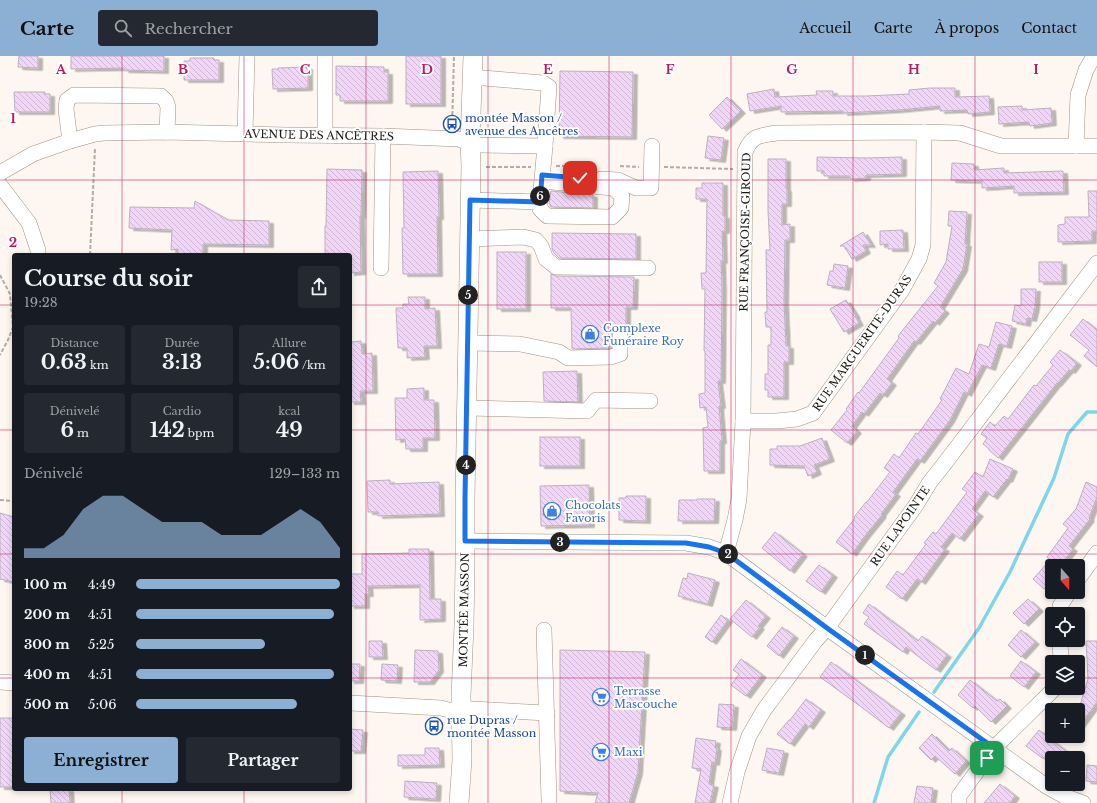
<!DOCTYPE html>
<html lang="fr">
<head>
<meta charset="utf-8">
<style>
  :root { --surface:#171b24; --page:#242831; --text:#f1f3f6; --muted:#9ea1a6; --accent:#8cafd4 }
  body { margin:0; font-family:"Libre Baskerville",serif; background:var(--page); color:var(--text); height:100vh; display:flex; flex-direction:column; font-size:15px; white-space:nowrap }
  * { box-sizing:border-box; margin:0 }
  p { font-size:13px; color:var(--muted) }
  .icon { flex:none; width:22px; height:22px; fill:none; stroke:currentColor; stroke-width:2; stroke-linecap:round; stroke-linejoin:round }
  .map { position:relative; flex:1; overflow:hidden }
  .drawer { position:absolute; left:12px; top:197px; width:340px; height:538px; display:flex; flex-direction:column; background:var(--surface); border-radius:4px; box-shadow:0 2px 6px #0003 }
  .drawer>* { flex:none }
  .needle { width:26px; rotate:160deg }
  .buttons { position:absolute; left:1045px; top:503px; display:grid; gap:8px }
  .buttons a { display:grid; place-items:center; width:40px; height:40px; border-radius:4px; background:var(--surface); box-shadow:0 2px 6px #0003; font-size:20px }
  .pin { position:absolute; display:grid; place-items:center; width:34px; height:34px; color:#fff; margin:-17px; border-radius:8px; box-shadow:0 2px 6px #0006 }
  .km { position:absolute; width:20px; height:20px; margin:-10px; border-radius:50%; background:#222; color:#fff; font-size:11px; line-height:20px; text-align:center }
  .round { display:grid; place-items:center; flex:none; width:42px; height:42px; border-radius:4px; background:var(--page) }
  .overview { display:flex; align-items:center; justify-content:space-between; height:68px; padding:0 12px }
  h1 { font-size:22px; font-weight:700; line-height:30px }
  .metrics { display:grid; grid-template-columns:repeat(3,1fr); gap:6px; height:68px; padding:4px 12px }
  .metrics div { display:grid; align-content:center; border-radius:4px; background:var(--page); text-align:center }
  .metrics b { font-size:20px; font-weight:700 }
  .metrics small { font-size:11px; font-weight:400 }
  .metrics p { font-size:11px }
  .chart { height:112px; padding:8px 12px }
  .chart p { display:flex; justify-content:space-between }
  .chart svg { width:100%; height:72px; margin-top:4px; fill:var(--accent); opacity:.7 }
  .action { display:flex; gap:8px; margin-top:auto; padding:8px 12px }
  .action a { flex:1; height:46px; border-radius:4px; background:var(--accent); color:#111; font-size:16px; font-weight:700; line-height:46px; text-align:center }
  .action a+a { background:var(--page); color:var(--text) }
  ul { padding:0 12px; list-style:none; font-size:13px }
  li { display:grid; grid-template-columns:64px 48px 1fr; align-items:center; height:30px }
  li i { height:10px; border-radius:5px; background:var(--accent) }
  header { display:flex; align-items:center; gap:24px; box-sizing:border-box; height:56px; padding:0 20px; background:var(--accent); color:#111 }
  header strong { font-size:19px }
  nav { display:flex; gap:22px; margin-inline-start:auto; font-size:14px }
  .search { width:280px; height:36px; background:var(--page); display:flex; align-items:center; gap:10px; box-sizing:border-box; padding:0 14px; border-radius:4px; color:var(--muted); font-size:15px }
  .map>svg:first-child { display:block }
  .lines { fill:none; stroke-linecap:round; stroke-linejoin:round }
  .stream { stroke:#7dd6ea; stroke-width:3.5 }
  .building { fill:url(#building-back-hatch); stroke:#bcafbf; filter:url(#shadow) }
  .minor-casing { stroke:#9f9182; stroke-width:16 }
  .major-casing { stroke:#9f9182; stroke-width:20 }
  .path { stroke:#b2aca6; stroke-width:2; stroke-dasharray:4 2; stroke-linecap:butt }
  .minor { stroke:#fff; stroke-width:15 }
  .major { stroke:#fff; stroke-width:19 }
  .route-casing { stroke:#fff; stroke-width:8 }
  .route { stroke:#1a73e8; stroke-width:5 }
  .grid { fill:none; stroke:#c2185b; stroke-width:1; stroke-opacity:0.55 }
  .labels { text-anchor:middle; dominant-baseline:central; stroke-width:3.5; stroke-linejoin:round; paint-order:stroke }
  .transit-label { font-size:11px; fill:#164399; stroke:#fff; text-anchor:start }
  .street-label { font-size:11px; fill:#1c1711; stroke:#fff }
  .shop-label { font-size:11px; fill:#366cbe; stroke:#fff; text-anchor:start }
  .grid-label { font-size:13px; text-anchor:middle; font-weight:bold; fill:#c2185b; stroke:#fff; stroke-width:3.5; stroke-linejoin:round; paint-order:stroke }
</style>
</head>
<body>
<header>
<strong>Carte</strong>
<div class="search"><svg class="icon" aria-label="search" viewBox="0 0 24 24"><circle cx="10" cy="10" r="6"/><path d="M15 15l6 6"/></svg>Rechercher</div>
<nav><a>Accueil</a><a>Carte</a><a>À propos</a><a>Contact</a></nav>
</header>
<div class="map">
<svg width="1097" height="747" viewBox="0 0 1097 747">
  <defs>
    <pattern id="building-back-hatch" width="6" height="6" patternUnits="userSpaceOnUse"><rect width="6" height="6" fill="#f1d6f8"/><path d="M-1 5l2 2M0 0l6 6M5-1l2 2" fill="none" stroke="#ceb7d4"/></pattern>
    <filter id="shadow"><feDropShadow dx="4.5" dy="2.5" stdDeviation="0" flood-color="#0004"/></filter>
  </defs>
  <rect width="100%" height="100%" fill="#fef7f1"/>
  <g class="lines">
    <g class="stream">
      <path d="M934 636 979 572 1010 516 1054 422 1068 378 1087 356H1097"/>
      <path d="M874 747 888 701 919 656"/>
    </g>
  </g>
  <g class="building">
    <path d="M19 0H38V12L18 11Z"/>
    <path d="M71 0H164V15L124 14V12L71 13Z"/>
    <rect x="406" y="0" width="35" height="48"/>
    <path d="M190 2H214V4H219V24H184V5H190Z"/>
    <path d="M336 10 384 11V16H388V45H340V39H336Z"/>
    <path d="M308 11V32L273 33 272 13H279L278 12Z"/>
    <path d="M560 15 633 16 632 81 559 80Z"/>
    <path d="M930 32H955V41L989 40 990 56 968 58 967 54 940 55V50L899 54 843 57V55L781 56V50L750 55 747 38 774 33 775 41 817 39 816 35H833V40H866L909 38V34Z"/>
    <path d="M14 36H45V38H50V56H15Z"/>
    <path d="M727 41 741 55 722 73 709 59Z"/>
    <path d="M1022 50V54L1051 52 1052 67 1030 70 1029 66 999 68 998 51Z"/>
    <path d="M708 80 724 82 721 104 705 102Z"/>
    <path d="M817 101 866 102 902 101V118L866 119V122L850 123V120H824V115H817Z"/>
    <path d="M768 103H786V133H787V148H782V169L790 168V184H785L784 247 786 290H789V306H784V341H768V334H765V318H768V289H771V271H766L765 256H767L766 194H770L768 155Z"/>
    <path d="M952 107 974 108V114L1004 112V117L1063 115 1064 136 1014 137V130L982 132V125L951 124Z"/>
    <path d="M327 113 362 114 361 160H360L361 216 350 217V199H325V170H326Z"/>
    <path d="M438 115 439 161H437L438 218H403L402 172H404L403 116Z"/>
    <path d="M702 127H723V160H725V175H722L723 205H721L722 232 721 325H718L721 350H719L722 385H720V415H704L703 372 708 371 706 351 700 352 699 338 705 337V295H704L705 233H702L701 217H706L707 143H696V132H702Z"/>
    <path d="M551 135 593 139V152L551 151 550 148H549Z"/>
    <path d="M1088 135H1097V175H1092V185L1058 186V169L1065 168V161H1089Z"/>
    <path d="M195 145 228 164 269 165V189L203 188V199H178V193L171 194 172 174 129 172 130 151 194 152Z"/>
    <path d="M949 155 967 156 965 188H967L963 213 940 251 945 255 935 267 933 265 916 286 914 285 887 323 892 327 883 339 880 337 864 358 862 356 852 370 857 375 847 387 831 374 847 354 846 353 858 336 859 337 899 282 898 280 938 230 934 227 946 206 952 170H948Z"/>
    <path d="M903 174 904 193H888V188L880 189V175Z"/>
    <path d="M863 176 871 189H863L866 195 852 203 844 190H840Z"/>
    <path d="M552 177 636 178V203L559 202 554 197 552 193Z"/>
    <rect x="497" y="196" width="29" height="57"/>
    <rect x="1039" y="206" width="23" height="20"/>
    <path d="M834 208 848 210 845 232 827 229 830 215H833Z"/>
    <path d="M551 218 556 220 634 221 633 251H626V272L620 271 615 272 612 275 611 280V292L572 293 571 252H551Z"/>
    <path d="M1021 233H1036L1035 251 1032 263 1027 262 1026 268 1012 265 1015 249 1021 250Z"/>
    <path d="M408 241H425V253L435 252 437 290H424L425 301 407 302V292H398L396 252H403V248H409Z"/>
    <path d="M846 244 856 260H855L859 267 844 276 830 253Z"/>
    <path d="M1083 263 1097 274V311L1084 300 1089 294 1070 279Z"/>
    <path d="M996 266 1012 270 1007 290 999 288 991 312 982 309 967 338 964 336 950 364 920 405 917 403 893 436 896 438 881 458 882 459 864 481 852 498 836 486 855 462 854 461 866 446H867L890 416 884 412 894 398 899 402 916 377 918 378 942 344 940 343 956 312 969 318 979 288 989 291Z"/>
    <path d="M361 285 362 298 372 297 373 335H360L361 346H350V286Z"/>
    <path d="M1060 294 1077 307 1071 315 1069 314 1057 328V327L998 402 989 394V393L983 388 987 382 981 378 990 366 995 370 1004 360 1008 363 1034 329 1036 330 1053 309 1050 306Z"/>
    <path d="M577 315 578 346 544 345 543 316Z"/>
    <path d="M424 332V344H434L435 382H423V393H406L405 383 396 384 395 342H407V333Z"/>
    <rect x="540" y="381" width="40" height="29"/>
    <path d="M822 382 830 403 814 409 817 416 808 420 804 410 770 409V393H777V390H800Z"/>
    <path d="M990 403 1013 413 1008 424 1007 423 993 441 985 435 972 453 979 458 960 483 952 477 941 491 945 493 921 526 917 523 902 543 886 531 897 515 903 519 926 488 924 487 933 476 936 478 967 436 962 433 975 416 983 421Z"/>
    <path d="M390 424V428L439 426 440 458 378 460V456H368L367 425Z"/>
    <path d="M1086 426 1097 431V441L1089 462 1090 463 1069 490 1073 493 1060 510H1052V524L1044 533 1033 523 1050 504 1047 501 1068 472 1063 468 1076 453Z"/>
    <path d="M589 429 590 469 541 470 540 430Z"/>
    <path d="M626 440H646V465L619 464V442H626Z"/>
    <path d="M697 443H715L714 465H678L679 444H697Z"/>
    <path d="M0 457 14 461V526L0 523Z"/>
    <path d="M775 476 803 498 790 515 762 492Z"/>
    <path d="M409 493H429L430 543H441V563L420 564V529L368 530 369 538H365V550H350V518H362V498L409 497Z"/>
    <path d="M819 509 833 519 821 536 806 525Z"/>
    <path d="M688 517 715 524 708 548 678 540 683 522 687 523Z"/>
    <path d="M1028 543 1039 553 1024 568 1013 557Z"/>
    <path d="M746 544 766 560 758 570 760 571 752 581 730 563Z"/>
    <path d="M869 548 918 585 922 580 947 599 936 614 906 591 903 596 864 568 869 561 863 557Z"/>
    <path d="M721 559 728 564 712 586 705 581Z"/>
    <path d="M782 571 794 580 779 600 767 590Z"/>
    <path d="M1021 574 1035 586 1021 601 1008 589Z"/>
    <path d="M369 585H382L383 601H369Z"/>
    <path d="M1086 585H1097V646L1078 672V656L1088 623Z"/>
    <path d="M415 594 438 595 439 614 430 626H414Z"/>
    <path d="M560 594 645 596 638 716 629 747H595L598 737 560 735Z"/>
    <path d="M741 603 762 619 746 640 731 629 739 618 733 614Z"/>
    <path d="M1021 605 1036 616 1024 631 1010 620Z"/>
    <path d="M831 606 901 657 889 672 864 653 820 621Z"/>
    <path d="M350 608H360L359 625H350Z"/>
    <path d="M382 608 398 609 397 625 381 624Z"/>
    <path d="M970 624 997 645 1000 643 1007 650 991 666 975 650 973 652 958 639Z"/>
    <path d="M806 643 821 654 809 671 805 668 790 688 777 678 789 664H790Z"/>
    <path d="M719 648 734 649 732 672 717 671Z"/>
    <rect x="0" y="662" width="14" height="69"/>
    <path d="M350 673 363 674 361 695H350Z"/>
    <path d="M1039 674 1054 686 1075 702H1042L1026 690Z"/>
    <path d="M932 678 949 695 952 692 966 705 955 718 935 700 931 704 919 692Z"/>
    <path d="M696 682 716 685 715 692H717L715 707 712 706 709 728 714 729 710 747H695L701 713 692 712Z"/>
    <path d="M425 692H439L440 709 398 710V699H425Z"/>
    <path d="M767 692 784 695 779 717 762 714Z"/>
    <path d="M1087 709 1097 710V726L1086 725Z"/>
    <path d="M405 725 437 727 436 743 404 741Z"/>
    <path d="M1000 728 1015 740 1010 747H984Z"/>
    <path d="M917 730 933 732 931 747H914Z"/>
    <path d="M50 733H69L70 747H51Z"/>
  </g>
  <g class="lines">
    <defs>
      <g id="minor">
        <path d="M245 78 247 0"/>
        <path d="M325 79V0"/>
        <path d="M70 85 66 53 67 44 74 39 161 40 166 45 168 51 167 76"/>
        <path d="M1076 90 1078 39 1086 14 1094 0"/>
        <path d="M0 117 33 98 70 85 95 78 104 77 167 76 287 79 383 80 459 83 470 88 480 89 545 90 549 31 543 27 472 21"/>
        <path d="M601 123 618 124 636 132H651L652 90"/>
        <path d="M0 129 29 167 38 194V199"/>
        <path d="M470 144 540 146 545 90"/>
        <path d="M540 146V153L547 160 612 161 621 152 622 140 613 132 542 125"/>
        <path d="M469 183 523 181 536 184 541 190 546 203 556 211 648 212"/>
        <path d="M381 212 383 80"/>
        <path d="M468 287 520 288 559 296 568 302 611 301 620 298V280"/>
        <path d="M467 352 587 355 596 344 650 345"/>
        <path d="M743 365H777L797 363 813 357 902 234 919 203 923 189 924 76"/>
        <path d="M465 485 686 487 709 491 726 497 827 572 1046 730 1064 740 1083 747"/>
        <path d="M726 497 735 464 739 443 743 365 745 96C752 79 759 80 776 77L924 76 960 77 1001 90H1097"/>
        <path d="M1078 523 1097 497"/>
        <path d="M1060 558V550L1069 536"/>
        <path d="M544 574 549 744"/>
        <path d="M1060 584 1061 606"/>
        <path d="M0 626 14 627"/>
        <path d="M350 647 441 652C452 656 461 655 472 653L547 657"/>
        <path d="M730 747 737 716 749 680 764 654 816 584 827 572 916 449 930 426 945 407 1097 207"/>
        <path d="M959 747V740L994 692 1055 632"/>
      </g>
      <path id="major" d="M459 747 462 704 461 640 464 570 465 508V443L471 109 470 88 473 0"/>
    </defs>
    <use href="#minor" class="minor-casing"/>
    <use href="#major" class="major-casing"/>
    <g class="path">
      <path d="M452 71 454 0"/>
      <path d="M556 110H597"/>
      <path d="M620 110 639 111"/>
      <path d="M486 111H531"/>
      <path d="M664 111 733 113"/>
      <path d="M90 199 95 92"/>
      <path d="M0 219 10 238 13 271 8 284 0 299"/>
      <path d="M0 444 14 445"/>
    </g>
    <use href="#minor" class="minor"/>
    <use href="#major" class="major"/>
  </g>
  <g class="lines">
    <defs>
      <path id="route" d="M580 122 542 119 540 146 470 144 465 443V485L686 487 709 491 726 497 827 572 994 692 987 702"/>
    </defs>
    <use href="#route" class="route-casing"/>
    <use href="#route" class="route"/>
  </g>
  <path class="grid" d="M122 0V199M244 0V199M366 0V747M488 0V747M609 0V747M731 0V747M853 0V747M975 0V747M0 124H1097M0 249H14M350 249H1097M0 374H14M350 374H1097M0 498H14M350 498H1097M0 622H14M350 622H1052M1078 622H1097M122 733V747M244 733V747"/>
  <defs>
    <symbol id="bus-ring" viewBox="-11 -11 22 22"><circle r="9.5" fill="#fff" stroke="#1a4fb4" stroke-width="1.5"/><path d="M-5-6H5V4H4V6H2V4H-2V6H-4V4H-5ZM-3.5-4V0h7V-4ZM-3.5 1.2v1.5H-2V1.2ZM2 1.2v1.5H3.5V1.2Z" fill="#1a4fb4"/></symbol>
    <symbol id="shop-ring" viewBox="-11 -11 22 22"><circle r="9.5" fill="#fff" stroke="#3f7fe0" stroke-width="1.5"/><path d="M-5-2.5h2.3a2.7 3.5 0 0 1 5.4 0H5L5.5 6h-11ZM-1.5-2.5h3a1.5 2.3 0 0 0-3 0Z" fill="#3f7fe0"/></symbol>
    <symbol id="supermarket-ring" viewBox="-11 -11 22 22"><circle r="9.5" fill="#fff" stroke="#3f7fe0" stroke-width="1.5"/><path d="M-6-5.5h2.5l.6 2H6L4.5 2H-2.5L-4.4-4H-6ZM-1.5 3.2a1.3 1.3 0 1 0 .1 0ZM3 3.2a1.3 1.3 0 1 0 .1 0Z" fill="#3f7fe0"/></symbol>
  </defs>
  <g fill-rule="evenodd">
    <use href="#bus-ring" x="442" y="58" width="20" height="20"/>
    <use href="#shop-ring" x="580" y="268" width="20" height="20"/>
    <use href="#shop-ring" x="542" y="445" width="20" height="20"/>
    <use href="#supermarket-ring" x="591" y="631" width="20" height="20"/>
    <use href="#bus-ring" x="424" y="660" width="20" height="20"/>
    <use href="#supermarket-ring" x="591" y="686" width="20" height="20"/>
  </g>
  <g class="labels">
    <g class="transit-label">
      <text x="465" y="62">montée Masson /<tspan x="465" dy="13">avenue des Ancêtres</tspan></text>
      <text x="447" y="664">rue Dupras /<tspan x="447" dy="13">montée Masson</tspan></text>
    </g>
    <g class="street-label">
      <text transform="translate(319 79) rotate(1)">AVENUE DES ANCÊTRES</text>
      <text transform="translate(745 176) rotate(-89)">RUE FRANÇOISE-GIROUD</text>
      <text transform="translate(862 287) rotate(-55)">RUE MARGUERITE-DURAS</text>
      <text transform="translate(900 470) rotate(-55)">RUE LAPOINTE</text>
      <text transform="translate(464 554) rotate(-89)">MONTÉE MASSON</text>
    </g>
    <g class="shop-label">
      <text x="603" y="272">Complexe<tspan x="603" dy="13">Funéraire Roy</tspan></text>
      <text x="565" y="449">Chocolats<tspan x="565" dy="13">Favoris</tspan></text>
      <text x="614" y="635">Terrasse<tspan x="614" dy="13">Mascouche</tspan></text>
      <text x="614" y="696">Maxi</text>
    </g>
  </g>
  <g class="grid-label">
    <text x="61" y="18">A</text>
    <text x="183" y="18">B</text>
    <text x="305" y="18">C</text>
    <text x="427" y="18">D</text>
    <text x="548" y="18">E</text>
    <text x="670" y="18">F</text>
    <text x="792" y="18">G</text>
    <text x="914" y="18">H</text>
    <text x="1036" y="18">I</text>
    <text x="13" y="67">1</text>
    <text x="13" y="191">2</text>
  </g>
</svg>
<div class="buttons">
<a><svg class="needle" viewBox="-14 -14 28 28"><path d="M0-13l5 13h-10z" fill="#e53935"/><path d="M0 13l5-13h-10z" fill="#9ea1a6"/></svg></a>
<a><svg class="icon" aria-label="locate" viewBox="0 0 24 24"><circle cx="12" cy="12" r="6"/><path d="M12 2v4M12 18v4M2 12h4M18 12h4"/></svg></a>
<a><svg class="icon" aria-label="layers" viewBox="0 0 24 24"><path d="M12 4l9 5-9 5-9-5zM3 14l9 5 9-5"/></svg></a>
<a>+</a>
<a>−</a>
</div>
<div class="pin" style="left:987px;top:702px;background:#1e9e55"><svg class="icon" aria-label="arrive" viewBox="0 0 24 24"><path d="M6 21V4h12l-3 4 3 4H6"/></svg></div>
<div class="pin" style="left:580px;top:122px;background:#d93025"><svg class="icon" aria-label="check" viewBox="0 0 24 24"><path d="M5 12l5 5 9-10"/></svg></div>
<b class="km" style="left:865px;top:599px">1</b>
<b class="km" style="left:728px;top:498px">2</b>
<b class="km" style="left:560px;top:486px">3</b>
<b class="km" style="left:466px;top:409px">4</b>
<b class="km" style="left:468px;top:239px">5</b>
<b class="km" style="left:540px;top:140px">6</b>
<section class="drawer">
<div class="overview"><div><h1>Course du soir</h1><p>19:28</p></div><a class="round"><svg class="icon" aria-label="share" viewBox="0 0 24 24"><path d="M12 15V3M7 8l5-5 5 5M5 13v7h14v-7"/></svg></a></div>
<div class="metrics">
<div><p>Distance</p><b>0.63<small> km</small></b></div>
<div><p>Durée</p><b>3:13</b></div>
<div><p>Allure</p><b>5:06<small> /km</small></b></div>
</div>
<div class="metrics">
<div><p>Dénivelé</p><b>6<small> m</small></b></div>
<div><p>Cardio</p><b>142<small> bpm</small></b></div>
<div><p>kcal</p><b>49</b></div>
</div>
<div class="chart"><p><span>Dénivelé</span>129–133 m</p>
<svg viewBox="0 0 160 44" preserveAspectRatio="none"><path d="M0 44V38L10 38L20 30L30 14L40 6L50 6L60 14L70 22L80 22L90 22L100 30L110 30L120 30L130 22L140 14L150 22L160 38V44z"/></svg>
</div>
<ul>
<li><b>100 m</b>4:49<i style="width:100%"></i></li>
<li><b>200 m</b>4:51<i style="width:97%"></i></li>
<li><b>300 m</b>5:25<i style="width:63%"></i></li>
<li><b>400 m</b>4:51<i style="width:97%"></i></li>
<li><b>500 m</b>5:06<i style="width:79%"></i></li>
</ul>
<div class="action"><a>Enregistrer</a><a>Partager</a></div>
</section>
</div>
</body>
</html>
